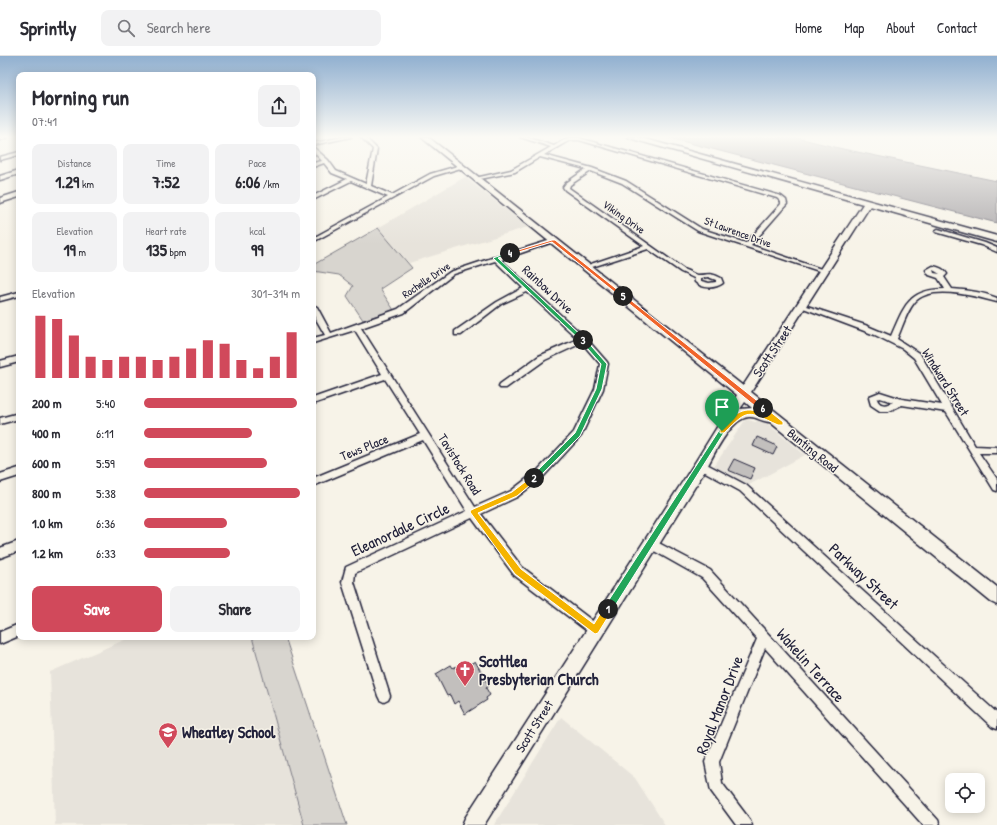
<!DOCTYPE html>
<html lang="en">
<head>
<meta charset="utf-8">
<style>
  :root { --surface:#fff; --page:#f2f2f3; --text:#2b2b33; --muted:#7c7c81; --line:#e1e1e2; --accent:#d1495b }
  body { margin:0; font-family:"Patrick Hand",sans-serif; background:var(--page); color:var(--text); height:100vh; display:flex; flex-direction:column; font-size:15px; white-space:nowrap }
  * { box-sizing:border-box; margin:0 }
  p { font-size:13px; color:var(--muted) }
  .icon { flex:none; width:22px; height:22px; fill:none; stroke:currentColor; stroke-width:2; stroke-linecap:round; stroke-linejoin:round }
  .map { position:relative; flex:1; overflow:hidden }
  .panel { position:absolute; left:16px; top:16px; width:300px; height:568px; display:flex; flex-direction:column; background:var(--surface); border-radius:8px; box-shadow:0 2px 10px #0003 }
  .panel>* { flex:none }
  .buttons { position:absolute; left:945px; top:717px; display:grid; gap:8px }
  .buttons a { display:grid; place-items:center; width:40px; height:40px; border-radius:8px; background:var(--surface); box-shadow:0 2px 10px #0003; font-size:20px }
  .pin { position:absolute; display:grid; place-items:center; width:34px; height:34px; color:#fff; margin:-41px -17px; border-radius:50% 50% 50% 0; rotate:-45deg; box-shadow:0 0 4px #0007 }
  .pin .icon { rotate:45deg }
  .km { position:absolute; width:20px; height:20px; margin:-10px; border-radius:50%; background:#222; color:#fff; font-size:11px; line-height:20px; text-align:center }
  .round { display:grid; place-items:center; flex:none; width:42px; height:42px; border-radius:8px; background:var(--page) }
  .head { display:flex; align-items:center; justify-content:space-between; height:68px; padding:0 16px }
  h1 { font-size:22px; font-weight:800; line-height:30px }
  .figures { display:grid; grid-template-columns:repeat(3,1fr); gap:6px; height:68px; padding:4px 16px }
  .figures div { display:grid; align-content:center; border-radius:8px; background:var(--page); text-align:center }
  .figures b { font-size:17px; font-weight:800 }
  .figures small { font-size:11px; font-weight:400 }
  .figures p { font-size:11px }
  .chart { height:112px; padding:8px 16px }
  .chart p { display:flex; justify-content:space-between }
  .chart svg { width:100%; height:72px; margin-top:4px; stroke:var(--accent); stroke-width:6 }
  .cta { display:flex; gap:8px; margin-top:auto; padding:8px 16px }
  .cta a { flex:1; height:46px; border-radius:8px; background:var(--accent); color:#fff; font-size:16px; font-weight:800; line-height:46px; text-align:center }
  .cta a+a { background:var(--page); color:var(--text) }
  ul { padding:0 16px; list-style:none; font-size:13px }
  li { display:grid; grid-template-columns:64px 48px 1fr; align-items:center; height:30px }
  li i { height:10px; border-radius:5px; background:var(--accent) }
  header { display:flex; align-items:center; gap:24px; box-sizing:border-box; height:56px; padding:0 20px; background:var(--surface); border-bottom:1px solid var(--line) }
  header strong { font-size:19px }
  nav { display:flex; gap:22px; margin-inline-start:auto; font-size:14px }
  .search { width:280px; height:36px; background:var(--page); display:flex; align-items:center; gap:10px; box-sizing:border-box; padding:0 14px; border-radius:8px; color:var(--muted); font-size:15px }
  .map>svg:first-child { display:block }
  .built { fill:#e7e3db }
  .green { fill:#d8d5cf; stroke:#7d7c85 }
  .water { fill:#aeabad; stroke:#76747f }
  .building { fill:#c2bfbd; stroke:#22223b }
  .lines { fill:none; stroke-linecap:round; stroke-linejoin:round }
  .street-casing { stroke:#22223b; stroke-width:3 }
  .secondary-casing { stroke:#22223b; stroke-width:3 }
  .street { fill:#f7f3e8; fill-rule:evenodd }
  .secondary { fill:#f7f3e8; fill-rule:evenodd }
  .split-1 { fill:#22a559; stroke:#fff }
  .split-2 { fill:#f5b400; stroke:#fff }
  .split-3 { fill:#22a559; stroke:#fff }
  .split-4 { fill:#22a559; stroke:#fff }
  .split-5 { fill:#f0652b; stroke:#fff }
  .split-6 { fill:#f0652b; stroke:#fff }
  .split-7 { fill:#f5b400; stroke:#fff }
  .labels { text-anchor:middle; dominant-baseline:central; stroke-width:3; stroke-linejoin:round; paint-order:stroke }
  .far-street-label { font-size:11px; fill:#22223b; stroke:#f7f3e8 }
  .street-label { font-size:13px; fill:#22223b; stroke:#f7f3e8 }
  .near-street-label { font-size:16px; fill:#22223b; stroke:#f7f3e8 }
  .near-poi-label { font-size:16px; font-weight:bold; fill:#22223b; stroke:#f7f3e8; text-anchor:start }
</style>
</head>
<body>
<header>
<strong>Sprintly</strong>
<div class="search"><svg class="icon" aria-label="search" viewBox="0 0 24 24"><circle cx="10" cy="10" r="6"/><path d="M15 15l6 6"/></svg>Search here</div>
<nav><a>Home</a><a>Map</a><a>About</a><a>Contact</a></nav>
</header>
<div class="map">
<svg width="997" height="769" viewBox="0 0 997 769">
  <rect width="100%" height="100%" fill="#f7f3e8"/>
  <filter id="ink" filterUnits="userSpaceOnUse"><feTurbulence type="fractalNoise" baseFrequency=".025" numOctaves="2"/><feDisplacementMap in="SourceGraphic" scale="8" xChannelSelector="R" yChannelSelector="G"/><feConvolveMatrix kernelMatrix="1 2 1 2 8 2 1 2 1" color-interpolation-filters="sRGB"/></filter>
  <g filter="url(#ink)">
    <g class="built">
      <path d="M465 121 528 171 409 207 378 172Z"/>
      <path d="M746 363 755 366 761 363 763 364 805 399 747 430 712 413Z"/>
      <path d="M131 581H252L304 769H55L50 616Z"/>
      <path d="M561 661 635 722 665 769H494Z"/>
    </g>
    <g class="green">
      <path d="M378 172 412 212 380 233 394 254 363 264 347 240 353 230 339 219 313 215V209Z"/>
      <path d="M252 581H285L347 769H304Z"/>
    </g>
    <path class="water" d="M666 81H794L843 93 997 125V167Z"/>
    <g class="building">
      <path d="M757 381 773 388 777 391 773 399 753 390Z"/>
      <path d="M734 403 755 412 750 423 728 414Z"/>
      <path d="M475 605 489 630 486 632 490 639 486 642 487 644 465 658 458 645 454 648 450 639 447 640 436 618 451 609 453 612 459 609 461 614Z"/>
    </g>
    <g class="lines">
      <defs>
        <g id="street">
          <path d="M0 81H8L0 84Z"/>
          <path d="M343 81H351L313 89V87Z"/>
          <path d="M361 81H365L377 93 371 130 392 139 430 118 461 109 464 111 434 120 313 186V182L388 141 351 125 313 144V140L347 123 332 117 324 107 313 111V107L322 105 313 95V91L328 104 336 115 366 128 373 93Z"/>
          <path d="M520 81H526L554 90 567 82H579L781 140 786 144 787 148 751 189 827 215 822 216 698 175 622 127 591 115 570 129 569 132 685 214C689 215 694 219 698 219 709 219 710 216 721 222L723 227C715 233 702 233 695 226L694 222 681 216 648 193 589 212H585V210L644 190 565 134 563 131 566 127 586 113 540 101 515 116 475 124V122L511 114 551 91ZM570 84H579L777 142 781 146V148L746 187 702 173 626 125 592 112 544 99ZM708 221 716 224V226L709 227 701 225V222Z"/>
          <path d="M19 96V99L0 104V101Z"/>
          <path d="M19 114V118L0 124V120Z"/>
          <path d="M938 173 985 187 997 192V196L981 189 936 176 935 175Z"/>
          <path d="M551 184 556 185 501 204 529 230 531 231 532 233 586 282 607 306 608 308 603 333 581 380 544 420 517 441 481 458 522 511 599 570 601 574 599 578 595 580 591 578 514 519 472 462 355 517 354 526 390 640 388 644 384 646 380 644 378 640 342 526 346 511 467 455 423 384 313 430V422L420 378 385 323 313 348V342L382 318 355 274 313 287V282L325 279 313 258V249L317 251 331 277 398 253 450 216 492 202 493 201H497ZM495 205 523 232 497 246 455 275V279H461L501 248 527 236 578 283 539 300 500 328 499 330 500 332H506L545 304 582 287 600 308 595 333 574 376 538 414 511 435 475 451 361 272 404 257 454 218Z"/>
          <path d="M933 210C939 211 944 213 947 218L944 221 952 233C967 234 983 236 997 242V246C977 241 930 227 914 247 906 257 902 272 897 283L920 298 975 390 997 391V397H979L997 423V435L994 434 946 356 902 349 889 355H880L871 349 869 342 870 340 880 336 902 343 942 349 914 302 903 293 875 279 798 250 800 249H804L865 269 891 280C904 251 908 233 945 233L938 222 929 219 926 214ZM933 214 940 218 934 217ZM880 342 893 346C887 349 880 351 877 343Z"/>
          <path d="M19 236V240L0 245V241Z"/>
          <path d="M19 300V306L0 311V305Z"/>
          <path d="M19 357V363L0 368V362Z"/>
          <path d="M701 405 746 429 997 657V673L992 671 740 435 698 412 696 409 698 406Z"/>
          <path d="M19 412V420L0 426V418Z"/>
          <path d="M651 483 710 514 938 764 940 769H923L765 592 719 706 722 727 750 764 752 769H736L711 735 705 706 757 583 702 522 647 491 646 488 647 485Z"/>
          <path d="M19 485V495L0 502V492Z"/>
          <path d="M19 568V580L0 588V576Z"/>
        </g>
        <g id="secondary">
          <path d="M421 81H428L743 330 863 148 629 82 628 81H638L997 180V186L870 150 751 336 997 531V549L991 546 770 366C762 366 756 360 749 361 731 362 714 398 706 413L484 769H462L465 762 696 405 737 339ZM745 346 752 352 740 353Z"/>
          <path d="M19 136V141L0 147V142Z"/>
        </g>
      </defs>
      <use href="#street" class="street-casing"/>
      <use href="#secondary" class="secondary-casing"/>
      <use href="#street" class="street"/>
      <use href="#secondary" class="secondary"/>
    </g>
  </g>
  <linearGradient id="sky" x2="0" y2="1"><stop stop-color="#91b0d0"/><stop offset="0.43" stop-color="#fbfaf5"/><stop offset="1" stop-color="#fbfaf5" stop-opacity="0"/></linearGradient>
  <rect width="997" height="188" fill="url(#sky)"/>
  <path class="split-1" d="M720 373H722L725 375 611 556H605L604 553 605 550Z"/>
  <path class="split-2" d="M534 419 538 422 536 424 517 440 478 457 521 513 594 568 605 550H611L612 553 611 556 598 577 595 578 515 518 470 456 471 454 512 436Z"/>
  <path class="split-3" d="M581 283H585L607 308 602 333 580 380 536 424H532V420L575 377 596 333 601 308 581 285Z"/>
  <path class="split-4" d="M510 196 512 198 498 202 585 283V285H581L493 202Z"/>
  <path class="split-5" d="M552 184H555L624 239V241H621L552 186 512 198 508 197Z"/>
  <path class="split-6" d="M623 238 765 351V354H760L621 241 620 240Z"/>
  <path class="split-7" d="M763 350 783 366V369H778C747 355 749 352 724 377H720V373C735 358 743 348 765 358L759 352Z"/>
  <defs>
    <symbol id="church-pin" viewBox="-11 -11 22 30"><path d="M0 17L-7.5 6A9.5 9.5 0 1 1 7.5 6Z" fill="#d1495b" stroke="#f7f3e8"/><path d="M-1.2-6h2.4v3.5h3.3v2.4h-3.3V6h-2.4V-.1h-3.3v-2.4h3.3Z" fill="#fff"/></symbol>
    <symbol id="school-pin" viewBox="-11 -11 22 30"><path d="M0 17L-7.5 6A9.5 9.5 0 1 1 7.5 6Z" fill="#d1495b" stroke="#f7f3e8"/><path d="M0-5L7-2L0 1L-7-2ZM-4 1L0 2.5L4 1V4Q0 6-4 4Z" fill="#fff"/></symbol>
  </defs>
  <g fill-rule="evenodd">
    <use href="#church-pin" x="454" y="603" width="22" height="30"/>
    <use href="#school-pin" x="157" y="665" width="22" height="30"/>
  </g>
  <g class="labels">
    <g class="far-street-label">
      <text transform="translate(624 161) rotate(35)">Viking Drive</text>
      <text transform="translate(738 176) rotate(20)">St Lawrence Drive</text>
      <text transform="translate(426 224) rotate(-34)">Rochelle Drive</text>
    </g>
    <g class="street-label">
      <text transform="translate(548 233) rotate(43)">Rainbow Drive</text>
      <text transform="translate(772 295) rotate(-56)">Scott Street</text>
      <text transform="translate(946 326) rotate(58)">Windward Street</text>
      <text transform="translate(364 391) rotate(-22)">Tews Place</text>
      <text transform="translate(813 394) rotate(39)">Bunting Road</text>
      <text transform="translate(460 408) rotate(58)">Tavistock Road</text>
      <text transform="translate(534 670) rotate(-58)">Scott Street</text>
    </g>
    <g class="near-street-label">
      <text transform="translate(400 473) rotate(-25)">Eleanordale Circle</text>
      <text transform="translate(864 520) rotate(43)">Parkway Street</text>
      <text transform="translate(811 609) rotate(48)">Wakelin Terrace</text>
      <text transform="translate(719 649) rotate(-69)">Royal Manor Drive</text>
    </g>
    <g class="near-poi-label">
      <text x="479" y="605">Scottlea<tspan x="479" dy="18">Presbyterian Church</tspan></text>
      <text x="182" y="676">Wheatley School</text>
    </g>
  </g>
</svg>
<div class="buttons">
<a><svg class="icon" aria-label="locate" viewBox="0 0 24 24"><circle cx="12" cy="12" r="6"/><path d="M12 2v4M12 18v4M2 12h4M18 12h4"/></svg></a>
</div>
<div class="pin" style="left:722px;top:375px;background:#1e9e55"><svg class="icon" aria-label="arrive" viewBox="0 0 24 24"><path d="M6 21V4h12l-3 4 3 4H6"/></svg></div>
<b class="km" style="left:608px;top:553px">1</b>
<b class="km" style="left:534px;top:422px">2</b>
<b class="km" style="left:583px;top:284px">3</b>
<b class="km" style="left:510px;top:197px">4</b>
<b class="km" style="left:623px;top:240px">5</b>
<b class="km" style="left:763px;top:352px">6</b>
<section class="panel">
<div class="head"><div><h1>Morning run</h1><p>07:41</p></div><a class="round"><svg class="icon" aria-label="share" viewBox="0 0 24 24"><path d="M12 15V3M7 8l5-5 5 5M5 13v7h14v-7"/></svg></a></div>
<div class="figures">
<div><p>Distance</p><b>1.29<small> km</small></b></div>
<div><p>Time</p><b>7:52</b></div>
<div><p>Pace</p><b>6:06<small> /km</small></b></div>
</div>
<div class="figures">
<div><p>Elevation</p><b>19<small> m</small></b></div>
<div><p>Heart rate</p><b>135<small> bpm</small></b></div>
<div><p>kcal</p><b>99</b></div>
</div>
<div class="chart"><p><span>Elevation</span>301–314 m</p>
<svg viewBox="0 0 160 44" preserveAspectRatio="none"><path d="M5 44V6M15 44V8M25 44V18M35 44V31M45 44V33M55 44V31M65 44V31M75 44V33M85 44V31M95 44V26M105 44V21M115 44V23M125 44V33M135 44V38M145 44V31M155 44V16"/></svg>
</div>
<ul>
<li><b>200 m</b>5:40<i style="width:98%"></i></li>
<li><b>400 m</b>6:11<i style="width:69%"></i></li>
<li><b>600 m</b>5:59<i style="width:79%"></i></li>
<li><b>800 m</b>5:38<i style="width:100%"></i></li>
<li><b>1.0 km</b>6:36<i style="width:53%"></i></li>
<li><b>1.2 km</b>6:33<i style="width:55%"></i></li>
</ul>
<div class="cta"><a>Save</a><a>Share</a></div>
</section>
</div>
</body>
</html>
